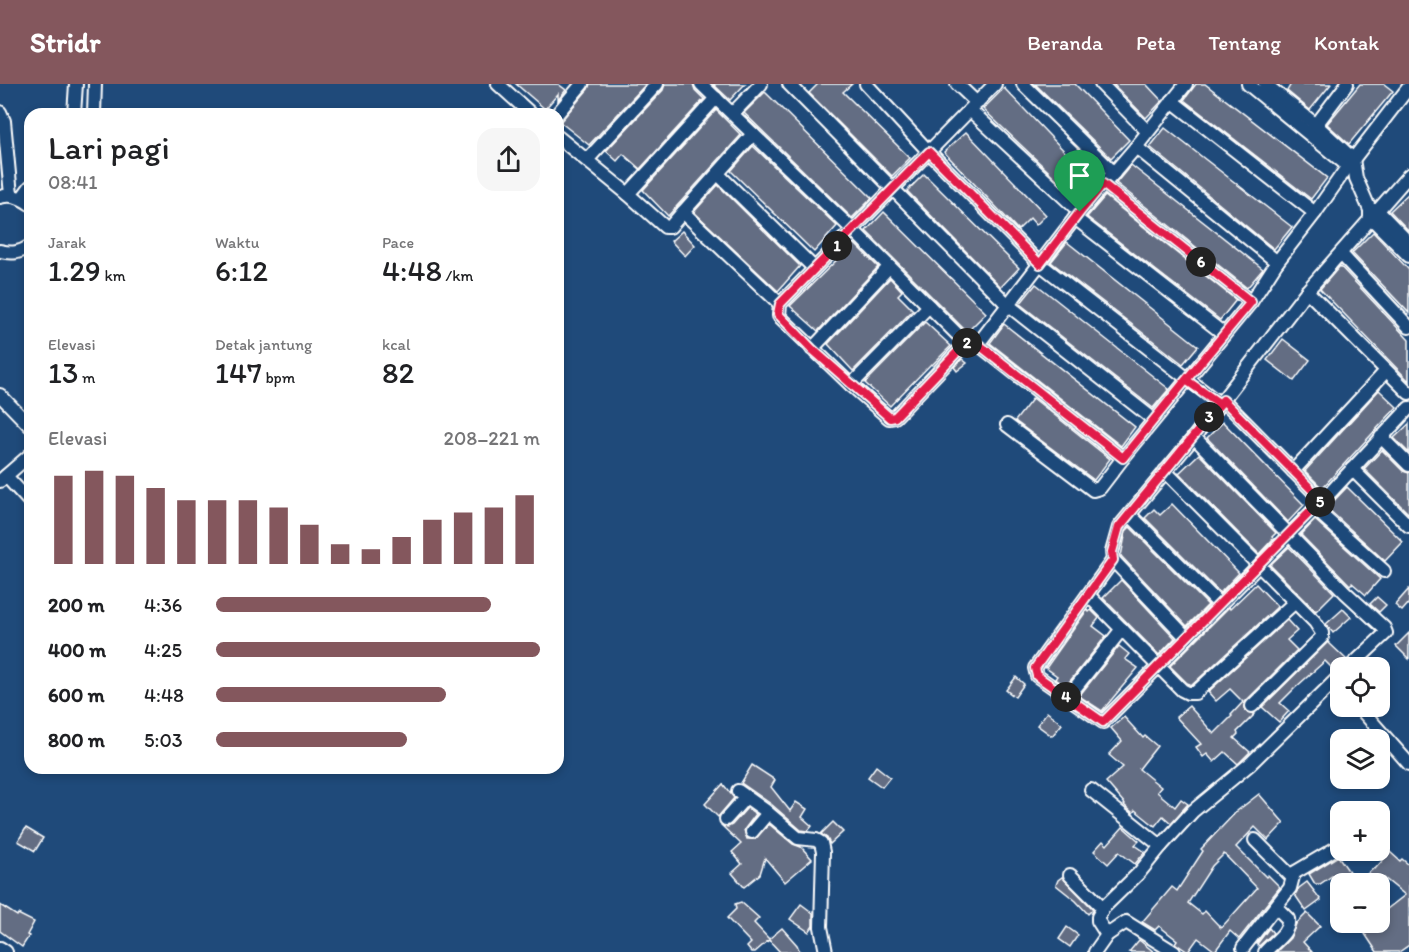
<!DOCTYPE html>
<html lang="id">
<head>
<meta charset="utf-8">
<style>
  :root { --surface:#fff; --page:#f6f6f6; --text:#202124; --muted:#757577; --accent:#84575d }
  body { margin:0; font-family:Itim,sans-serif; background:var(--page); color:var(--text); height:100vh; display:flex; flex-direction:column; font-size:22px; white-space:nowrap }
  * { box-sizing:border-box; margin:0 }
  p { font-size:20px; color:var(--muted) }
  .icon { flex:none; width:33px; height:33px; fill:none; stroke:currentColor; stroke-width:2; stroke-linecap:round; stroke-linejoin:round }
  .map { position:relative; flex:1; overflow:hidden }
  .side { position:absolute; left:24px; top:24px; width:540px; height:666px; display:flex; flex-direction:column; background:var(--surface); border-radius:18px; box-shadow:0 3px 9px #0003 }
  .side>* { flex:none }
  .controls { position:absolute; left:1330px; top:573px; display:grid; gap:12px }
  .controls a { display:grid; place-items:center; width:60px; height:60px; border-radius:12px; background:var(--surface); box-shadow:0 3px 9px #0003; font-size:30px }
  .pin { position:absolute; display:grid; place-items:center; width:51px; height:51px; color:#fff; margin:-62px -26px; border-radius:50% 50% 50% 0; rotate:-45deg; box-shadow:0 0 6px #0007 }
  .pin .icon { rotate:45deg }
  .km { position:absolute; width:30px; height:30px; margin:-15px; border-radius:50%; background:#222; color:#fff; font-size:16px; line-height:30px; text-align:center }
  .round { display:grid; place-items:center; flex:none; width:63px; height:63px; border-radius:18px; background:var(--page) }
  .head { display:flex; align-items:center; justify-content:space-between; height:102px; padding:0 24px }
  h1 { font-size:33px; font-weight:600; line-height:45px }
  .metrics { display:grid; grid-template-columns:repeat(3,1fr); gap:9px; height:102px; padding:6px 24px }
  .metrics div { display:grid; align-content:center }
  .metrics b { font-size:30px; font-weight:600 }
  .metrics small { font-size:16px; font-weight:400 }
  .metrics p { font-size:16px }
  .chart { height:168px; padding:12px 24px }
  .chart p { display:flex; justify-content:space-between }
  .chart svg { width:100%; height:108px; margin-top:6px; stroke:var(--accent); stroke-width:6 }
  ul { padding:0 24px; list-style:none; font-size:20px }
  li { display:grid; grid-template-columns:96px 72px 1fr; align-items:center; height:45px }
  li i { height:15px; border-radius:8px; background:var(--accent) }
  header { display:flex; align-items:center; gap:36px; box-sizing:border-box; height:84px; padding:0 30px; background:var(--accent); color:#fff }
  header strong { font-size:28px }
  nav { display:flex; gap:33px; margin-inline-start:auto; font-size:21px }
  .map>svg:first-child { display:block }
  .building { fill:#636d83; stroke:#fff; stroke-width:1.5; fill-rule:evenodd }
  .lines { fill:none; stroke-linecap:round; stroke-linejoin:round }
  .street-casing { stroke:#fff; stroke-width:16 }
  .street { stroke:#1f4a7a; stroke-width:12 }
  .route-casing { stroke:#fff; stroke-width:12 }
  .route { stroke:#e11d48; stroke-width:8 }
</style>
</head>
<body>
<header>
<strong>Stridr</strong>
<nav><a>Beranda</a><a>Peta</a><a>Tentang</a><a>Kontak</a></nav>
</header>
<div class="map">
<svg width="1409" height="868" viewBox="0 0 1409 868">
  <rect width="100%" height="100%" fill="#1f4a7a"/>
  <filter id="ink" filterUnits="userSpaceOnUse"><feTurbulence type="fractalNoise" baseFrequency=".0167" numOctaves="2"/><feDisplacementMap in="SourceGraphic" scale="12" xChannelSelector="R" yChannelSelector="G"/><feConvolveMatrix kernelMatrix="1 2 1 2 8 2 1 2 1" color-interpolation-filters="sRGB"/></filter>
  <g filter="url(#ink)">
    <g class="building">
      <path d="M516 0H558L566 6 558 16V10L545 25Z"/>
      <path d="M590 0H646L589 61 560 38 588 5Z"/>
      <path d="M665 0H693L695 6 704 15 640 85 623 70 617 77 606 67 663 6Z"/>
      <path d="M713 0H745L730 16Z"/>
      <path d="M818 0H852L843 8 910 74 892 92 809 9Z"/>
      <path d="M1035 0H1075L1129 56 1111 74Z"/>
      <path d="M1113 0H1146L1162 17 1146 34Z"/>
      <path d="M1196 0H1205L1327 94 1311 115 1184 16Z"/>
      <path d="M1291 0H1331L1310 26 1287 7Z"/>
      <path d="M1360 0H1384L1393 7 1349 60 1327 40Z"/>
      <path d="M1004 4 1091 95 1081 104 1075 98 1067 105 983 25Z"/>
      <path d="M765 8 872 114 852 134 744 29Z"/>
      <path d="M716 26 741 51 668 132 643 106Z"/>
      <path d="M1165 44 1292 143 1274 165 1150 63Z"/>
      <path d="M966 48 1046 131 1036 141 1030 134 1018 146 944 68Z"/>
      <path d="M753 62 837 142 814 168 731 87Z"/>
      <path d="M1131 81 1263 185 1247 204 1116 99Z"/>
      <path d="M924 90 1019 184 1001 203 907 107Z"/>
      <path d="M718 101 800 182 778 207 694 128Z"/>
      <path d="M1409 109V147L1390 127Z"/>
      <path d="M1105 112 1236 216 1220 236 1087 133Z"/>
      <path d="M884 128 986 229 967 248 866 147Z"/>
      <path d="M682 147 695 161 685 172 671 157Z"/>
      <path d="M1373 148 1409 186V229L1352 169Z"/>
      <path d="M1067 158 1198 262 1183 280 1051 178Z"/>
      <path d="M854 159 878 183 818 247 790 222Z"/>
      <path d="M1340 182 1409 256V297L1320 205Z"/>
      <path d="M890 194 902 207 898 211 913 226 853 287 828 260Z"/>
      <path d="M1036 200 1169 305 1153 324 1020 220Z"/>
      <path d="M925 238 951 262 932 281 931 280 890 322 865 299Z"/>
      <path d="M1004 240 1135 343 1121 362 990 259Z"/>
      <path d="M1283 255 1310 276 1294 297 1267 276Z"/>
      <path d="M962 275 967 279 957 287 954 283Z"/>
      <path d="M1379 306 1397 323 1322 404 1305 387Z"/>
      <path d="M1033 314 1110 375 1094 396 1015 337Z"/>
      <path d="M1223 338 1304 421 1288 438 1207 354Z"/>
      <path d="M1409 340V369L1394 354Z"/>
      <path d="M1382 366 1403 387 1409 389V430L1364 385Z"/>
      <path d="M1199 370 1276 449 1272 453 1273 455 1259 470 1179 389Z"/>
      <path d="M1347 403 1403 458 1385 477 1327 424Z"/>
      <path d="M1172 420 1239 489 1220 509 1145 434 1154 425 1160 431Z"/>
      <path d="M1315 436 1380 495 1366 511 1352 499 1350 501 1301 451Z"/>
      <path d="M1130 443 1208 521 1187 542 1121 472 1126 447Z"/>
      <path d="M1289 463 1334 509 1316 527 1270 481Z"/>
      <path d="M1121 496 1175 554 1159 571 1103 514Z"/>
      <path d="M1256 500 1277 522 1276 524 1192 601 1187 599 1170 582 1229 523 1230 525Z"/>
      <path d="M1409 505V519L1402 527 1395 521Z"/>
      <path d="M1377 513 1386 521 1379 528 1370 520Z"/>
      <path d="M1343 525 1351 533 1333 549 1326 540Z"/>
      <path d="M1087 526 1089 528 1091 526 1099 534 1093 542 1106 552 1066 602 1055 595 1057 592 1046 584Z"/>
      <path d="M1287 536 1297 547 1287 556 1297 566 1246 617 1244 620 1246 627 1255 630 1237 648 1238 650 1234 654 1250 668 1238 680 1225 668 1214 678 1207 670 1203 673 1196 663 1201 660 1176 633 1189 622 1214 650 1232 632 1231 631 1243 618 1230 605 1216 617 1208 608Z"/>
      <path d="M1409 549V575L1396 562Z"/>
      <path d="M1328 558 1346 575 1341 583 1334 586 1325 577 1295 604 1280 619 1289 627 1279 638 1262 623Z"/>
      <path d="M1119 562 1129 570 1125 575 1138 584 1102 627 1079 612Z"/>
      <path d="M1016 593 1024 600 1015 613 1006 606Z"/>
      <path d="M1047 628 1062 640 1052 652 1037 641Z"/>
      <path d="M1124 633 1143 654 1145 652 1157 662 1139 685 1161 703 1157 708 1175 723 1181 715 1188 720 1171 739 1163 732 1155 742 1135 726 1133 729 1124 721 1125 720 1106 698 1123 683 1109 671 1122 657 1111 644Z"/>
      <path d="M752 681 775 696 771 703 790 727 796 718 807 725 802 733 812 742 808 747 801 746 771 720 741 699Z"/>
      <path d="M876 682 890 693 882 703 868 693Z"/>
      <path d="M723 700 734 714 718 733 705 720Z"/>
      <path d="M1259 710 1284 739 1268 756 1255 743 1236 763 1266 793 1268 791 1280 803 1239 855 1230 847 1215 867 1198 854 1188 868 1175 859 1177 856 1159 842 1155 846 1142 838 1172 803 1177 807 1203 767 1201 765 1237 727ZM1224 770 1257 804 1221 844 1205 827 1202 830 1188 819 1212 782Z"/>
      <path d="M747 724 756 730 744 746 747 755H755L769 740 793 760 801 763 812 775 785 798 765 774 760 790 744 803 732 789 742 780 732 768 741 760 722 742 728 743 732 741Z"/>
      <path d="M833 738 843 748 830 760 827 754 821 750Z"/>
      <path d="M1123 743 1139 757 1135 761 1145 768 1135 780 1119 768 1108 780 1094 767 1103 757 1107 761Z"/>
      <path d="M26 744 43 754 35 767 18 757Z"/>
      <path d="M1390 768 1400 777 1402 775 1409 781V861L1399 868H1377L1357 838H1380V816L1387 825 1405 811 1384 794 1377 800H1338L1332 792 1320 800H1315L1309 790 1338 772 1357 799 1374 784 1375 785Z"/>
      <path d="M1062 793 1093 825 1088 830 1076 817 1056 801 1058 796Z"/>
      <path d="M1307 798 1321 816 1306 827 1295 811 1299 804Z"/>
      <path d="M741 818 759 834 754 839 769 855 782 844 797 861 800 868H780L769 856 755 868H751L747 863 751 859 727 834 736 825 735 820Z"/>
      <path d="M801 820 813 829V842L809 848 790 835Z"/>
      <path d="M0 821 17 832 18 830 34 838 27 851 29 852 22 863 0 847Z"/>
      <path d="M1307 829 1320 842 1303 858 1312 868H1276L1290 854 1296 840Z"/>
      <path d="M1067 843 1078 851 1070 863 1059 855Z"/>
      <path d="M1269 844 1273 849 1259 862 1257 860Z"/>
      <path d="M1139 856 1154 868H1129Z"/>
    </g>
    <g class="lines">
      <defs>
        <g id="street">
          <path d="M498 0 531 30"/>
          <path d="M701 0 853 146 966 259 978 260 1075 134 1136 63 1186 0"/>
          <path d="M789 0 1008 221 1153 335"/>
          <path d="M866 0 929 68 1040 180 1220 320"/>
          <path d="M957 0 977 19"/>
          <path d="M1023 0 1114 89"/>
          <path d="M1101 0 1147 47"/>
          <path d="M1248 0 1348 82 1354 84"/>
          <path d="M1265 0 1316 41 1353 75 1356 94 1370 126V133L1409 172"/>
          <path d="M1172 17 1315 129"/>
          <path d="M970 26 1080 128"/>
          <path d="M0 28 4 37 11 111"/>
          <path d="M733 29 761 0"/>
          <path d="M74 30 76 0"/>
          <path d="M94 30 95 0"/>
          <path d="M557 30 582 0"/>
          <path d="M1316 41 1347 0"/>
          <path d="M753 50 683 128 780 220"/>
          <path d="M558 53 628 110 716 14"/>
          <path d="M1136 63 1277 178"/>
          <path d="M588 75 657 0"/>
          <path d="M718 90 814 184"/>
          <path d="M1103 100 1251 218"/>
          <path d="M628 110 665 143H670L683 128"/>
          <path d="M0 113C12 110 20 113 30 120"/>
          <path d="M22 114 30 103"/>
          <path d="M1372 126H1377L1409 159"/>
          <path d="M1075 134 1224 250"/>
          <path d="M0 167C12 170 20 169 30 162"/>
          <path d="M1341 170 1409 243"/>
          <path d="M1307 207 1409 309"/>
          <path d="M966 259 895 333 889 334 851 301 779 232 780 220 995 0"/>
          <path d="M978 260 1123 374 1251 218 1277 178 1315 129 1348 82 1409 3"/>
          <path d="M812 265 889 183"/>
          <path d="M851 301 929 222"/>
          <path d="M0 311 30 342"/>
          <path d="M1223 316 1322 416"/>
          <path d="M1007 341 1093 406 1100 404 1123 374"/>
          <path d="M1194 353 1345 508 1384 544 1386 549 1349 584"/>
          <path d="M1381 353 1409 381"/>
          <path d="M1352 385 1409 442"/>
          <path d="M1165 387 1315 538 1322 549V553L1252 622"/>
          <path d="M1293 387 1386 287"/>
          <path d="M6 392 29 417"/>
          <path d="M0 397 30 371"/>
          <path d="M1315 425 1384 487"/>
          <path d="M1130 431 1220 521"/>
          <path d="M1113 476 1035 584 1037 592 1103 638 1315 425 1409 324"/>
          <path d="M1088 511 1182 606 1188 609H1195L1295 518"/>
          <path d="M1187 554 1113 476 1112 468 1119 443 1194 353 1307 207 1409 91"/>
          <path d="M1067 614 1122 545"/>
          <path d="M1358 622 1409 680"/>
          <path d="M1091 706 1161 762"/>
          <path d="M738 707 766 727 798 754 816 756 821 759 823 768 821 843 826 868"/>
          <path d="M726 735 746 713"/>
          <path d="M752 748 768 729"/>
          <path d="M1255 756 1292 793"/>
          <path d="M1070 791 1103 824"/>
          <path d="M1107 851 1098 837V833L1103 824 1139 789 1161 762 1193 727 1250 680 1341 591"/>
          <path d="M0 864 6 868"/>
          <path d="M1243 864 1290 804 1294 789 1338 763"/>
          <path d="M1095 868 1107 851 1126 838 1174 868"/>
          <path d="M1265 868C1273 858 1290 849 1288 835L1276 823"/>
        </g>
      </defs>
      <use href="#street" class="street-casing"/>
      <use href="#street" class="street"/>
    </g>
  </g>
  <g class="lines" filter="url(#ink)">
    <defs>
      <path id="route" d="M1080 128 1040 180 929 68 780 220 778 230 812 265 890 334 895 333 966 259 973 261 978 260 1123 374 1186 296 1220 320 1119 443 1112 468 1113 476 1035 584 1037 592 1103 638 1322 416 1223 316 1220 320 1186 296 1251 218 1103 100 1080 128"/>
    </defs>
    <use href="#route" class="route-casing"/>
    <use href="#route" class="route"/>
  </g>
</svg>
<div class="controls">
<a><svg class="icon" aria-label="locate" viewBox="0 0 24 24"><circle cx="12" cy="12" r="6"/><path d="M12 2v4M12 18v4M2 12h4M18 12h4"/></svg></a>
<a><svg class="icon" aria-label="layers" viewBox="0 0 24 24"><path d="M12 4l9 5-9 5-9-5zM3 14l9 5 9-5"/></svg></a>
<a>+</a>
<a>−</a>
</div>
<div class="pin" style="left:1080px;top:128px;background:#1e9e55"><svg class="icon" aria-label="arrive" viewBox="0 0 24 24"><path d="M6 21V4h12l-3 4 3 4H6"/></svg></div>
<b class="km" style="left:837px;top:162px">1</b>
<b class="km" style="left:967px;top:259px">2</b>
<b class="km" style="left:1209px;top:333px">3</b>
<b class="km" style="left:1066px;top:613px">4</b>
<b class="km" style="left:1320px;top:418px">5</b>
<b class="km" style="left:1201px;top:178px">6</b>
<section class="side">
<div class="head"><div><h1>Lari pagi</h1><p>08:41</p></div><a class="round"><svg class="icon" aria-label="share" viewBox="0 0 24 24"><path d="M12 15V3M7 8l5-5 5 5M5 13v7h14v-7"/></svg></a></div>
<div class="metrics">
<div><p>Jarak</p><b>1.29<small> km</small></b></div>
<div><p>Waktu</p><b>6:12</b></div>
<div><p>Pace</p><b>4:48<small> /km</small></b></div>
</div>
<div class="metrics">
<div><p>Elevasi</p><b>13<small> m</small></b></div>
<div><p>Detak jantung</p><b>147<small> bpm</small></b></div>
<div><p>kcal</p><b>82</b></div>
</div>
<div class="chart"><p><span>Elevasi</span>208–221 m</p>
<svg viewBox="0 0 160 44" preserveAspectRatio="none"><path d="M5 44V8M15 44V6M25 44V8M35 44V13M45 44V18M55 44V18M65 44V18M75 44V21M85 44V28M95 44V36M105 44V38M115 44V33M125 44V26M135 44V23M145 44V21M155 44V16"/></svg>
</div>
<ul>
<li><b>200 m</b>4:36<i style="width:85%"></i></li>
<li><b>400 m</b>4:25<i style="width:100%"></i></li>
<li><b>600 m</b>4:48<i style="width:71%"></i></li>
<li><b>800 m</b>5:03<i style="width:59%"></i></li>
</ul>
</section>
</div>
</body>
</html>
